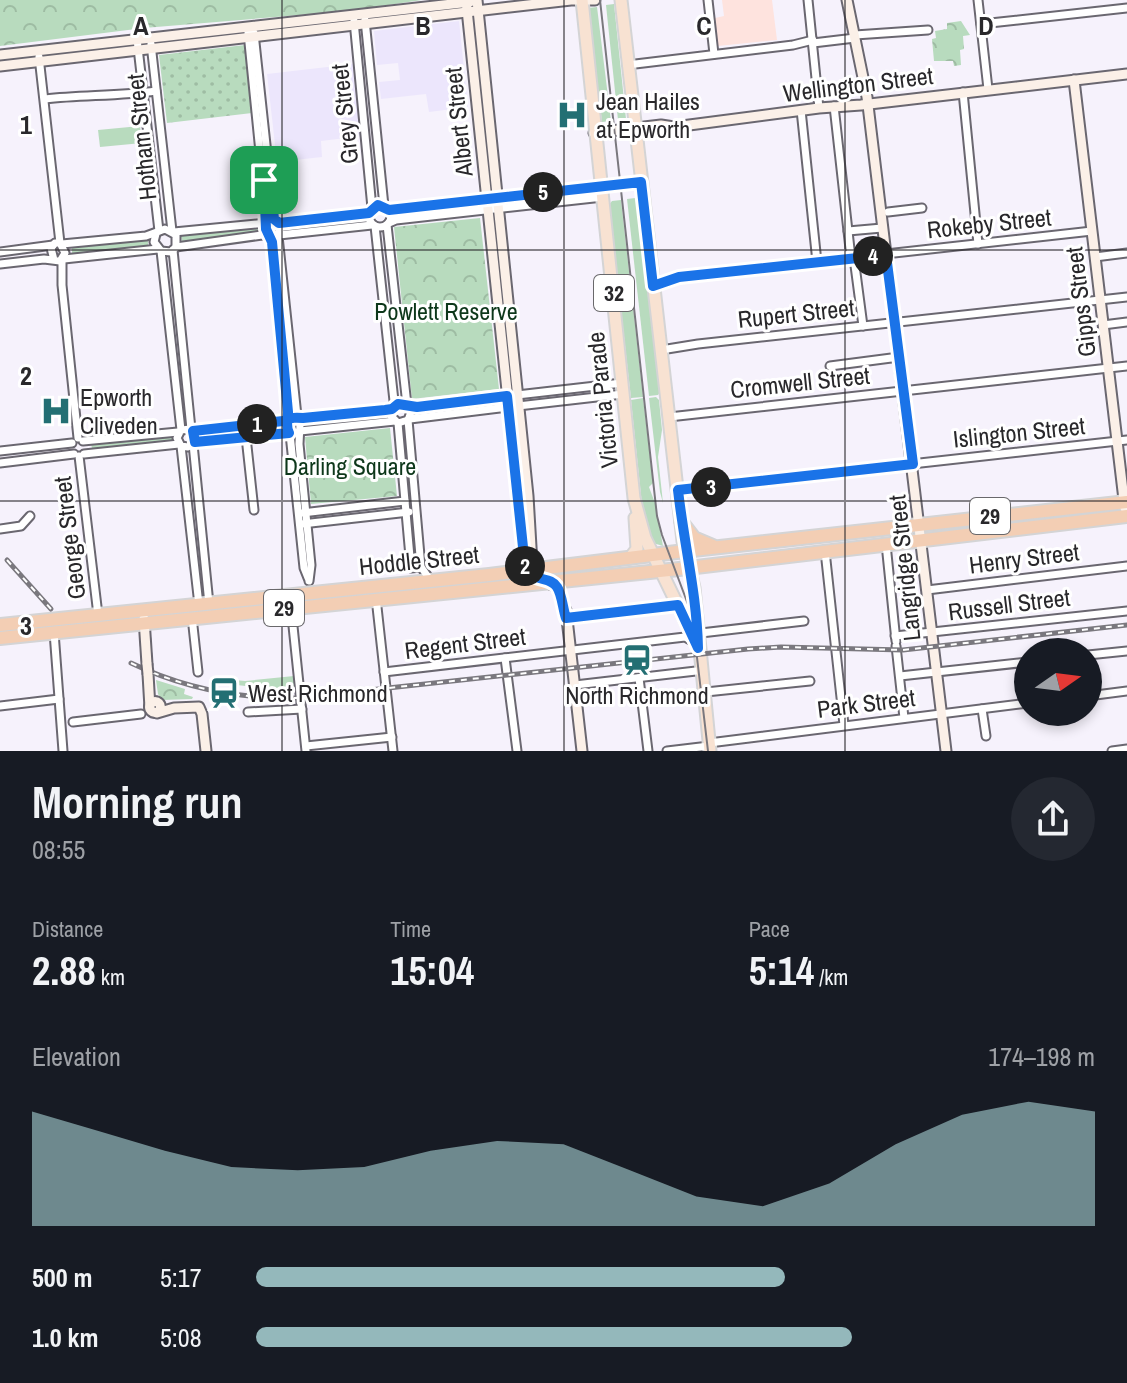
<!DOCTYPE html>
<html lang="en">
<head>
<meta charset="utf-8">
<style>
  :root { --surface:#171b24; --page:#242831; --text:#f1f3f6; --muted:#9ea1a6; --accent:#94b8bb }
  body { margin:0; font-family:"Archivo Narrow",sans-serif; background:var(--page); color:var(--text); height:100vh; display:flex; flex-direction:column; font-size:30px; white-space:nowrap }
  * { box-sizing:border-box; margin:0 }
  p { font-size:26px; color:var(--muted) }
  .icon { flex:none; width:44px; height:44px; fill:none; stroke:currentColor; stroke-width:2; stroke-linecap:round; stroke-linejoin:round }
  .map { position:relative; height:751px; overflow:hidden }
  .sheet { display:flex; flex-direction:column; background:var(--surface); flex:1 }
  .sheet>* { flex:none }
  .needle { width:52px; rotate:76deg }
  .buttons { position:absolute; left:1014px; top:638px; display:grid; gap:16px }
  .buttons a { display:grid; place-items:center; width:88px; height:88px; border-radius:50%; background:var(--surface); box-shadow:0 4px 12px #0003; font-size:40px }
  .pin { position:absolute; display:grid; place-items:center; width:68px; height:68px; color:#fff; margin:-34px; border-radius:16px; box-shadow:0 4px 12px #0006 }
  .km { position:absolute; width:40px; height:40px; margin:-20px; border-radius:50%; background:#222; color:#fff; font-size:22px; line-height:40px; text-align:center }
  .round { display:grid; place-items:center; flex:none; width:84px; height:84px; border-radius:42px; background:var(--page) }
  .overview { display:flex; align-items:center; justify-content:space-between; height:136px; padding:0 32px }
  h1 { font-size:44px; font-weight:700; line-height:60px }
  .metrics { display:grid; grid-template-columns:repeat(3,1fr); gap:12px; height:136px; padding:8px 32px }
  .metrics div { display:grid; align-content:center }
  .metrics b { font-size:40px; font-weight:700 }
  .metrics small { font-size:22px; font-weight:400 }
  .metrics p { font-size:22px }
  .chart { height:224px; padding:16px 32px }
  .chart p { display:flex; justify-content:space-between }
  .chart svg { width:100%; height:144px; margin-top:8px; fill:var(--accent); opacity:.7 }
  ul { padding:0 32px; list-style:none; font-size:26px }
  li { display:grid; grid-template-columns:128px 96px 1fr; align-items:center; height:60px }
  li i { height:20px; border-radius:10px; background:var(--accent) }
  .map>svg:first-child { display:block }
  .education { fill:#fee3de }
  .medical { fill:#ece6fc }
  .grass { fill:#b8dbbe }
  .forest { fill:url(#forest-crowns) }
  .garden { fill:url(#garden-dots) }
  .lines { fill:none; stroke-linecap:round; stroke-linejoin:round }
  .street-casing { stroke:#6a6770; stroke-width:11 }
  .secondary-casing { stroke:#6a6770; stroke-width:13 }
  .primary-casing { stroke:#d4d4d5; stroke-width:15 }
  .highway-casing { stroke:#d4d4d5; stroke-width:16 }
  .street { stroke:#fff; stroke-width:7 }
  .secondary { stroke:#fbf0e8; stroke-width:9 }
  .primary { stroke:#f8e2d2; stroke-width:11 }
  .highway { stroke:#f3ceb4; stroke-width:12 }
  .tram { stroke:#7a787e; stroke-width:2 }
  .rail-casing { stroke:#7a787e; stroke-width:5 }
  .rail { stroke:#fff; stroke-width:2; stroke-dasharray:6; stroke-linecap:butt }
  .secondary-bridge-casing { stroke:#6a6770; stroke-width:13; stroke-linecap:butt }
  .secondary-bridge { stroke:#fbf0e8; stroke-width:9 }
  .route-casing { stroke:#fff; stroke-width:16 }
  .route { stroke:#1a73e8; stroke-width:10 }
  .grid { fill:none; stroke:#29282b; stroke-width:2; stroke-opacity:0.55 }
  .labels { text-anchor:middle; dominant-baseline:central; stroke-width:6; stroke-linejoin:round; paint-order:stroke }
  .shield { fill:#fff; stroke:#69686b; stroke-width:2 }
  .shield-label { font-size:22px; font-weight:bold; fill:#29282b }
  .street-label { font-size:24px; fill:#29282b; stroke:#fff }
  .poi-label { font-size:24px; fill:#29282b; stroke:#fff; text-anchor:start }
  .park-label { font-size:24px; fill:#0d371a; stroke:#fff }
  .grid-label { font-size:26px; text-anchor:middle; font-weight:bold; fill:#29282b; stroke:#fff; stroke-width:6; stroke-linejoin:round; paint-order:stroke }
</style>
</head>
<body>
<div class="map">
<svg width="1127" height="751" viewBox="0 0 1127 751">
  <defs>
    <pattern id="forest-crowns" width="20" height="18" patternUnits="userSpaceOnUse" patternTransform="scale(2)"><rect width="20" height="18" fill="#b8dbbe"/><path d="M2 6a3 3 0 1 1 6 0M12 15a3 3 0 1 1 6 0" fill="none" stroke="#9ebca3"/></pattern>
    <pattern id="garden-dots" width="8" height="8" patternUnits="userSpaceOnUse" patternTransform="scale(2)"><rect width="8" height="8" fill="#b8dbbe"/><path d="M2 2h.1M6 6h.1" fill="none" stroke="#9ebca3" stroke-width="1.8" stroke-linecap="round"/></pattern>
  </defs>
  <rect width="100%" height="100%" fill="#f6f2fc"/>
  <path class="education" d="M722 0H772L777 40 718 46 715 18 724 16Z"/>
  <g class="medical">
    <path d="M459 21 468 107 429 112 426 94 381 99 379 82 400 80 398 63 377 65 374 31Z"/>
    <path d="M353 64 362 136 321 141 322 157 277 162 267 74Z"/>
  </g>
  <g class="grass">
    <path d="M614 4 626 119 618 120 606 5Z"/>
    <path d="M597 7 611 121 602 122 588 8Z"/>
    <path d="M140 126 142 143 100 147 98 130Z"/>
    <path d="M635 198 638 203 660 392 658 395 649 396 627 199Z"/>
    <path d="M621 200 643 397 631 398 609 205 612 201Z"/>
    <path d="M259 226 260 233 182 241 181 235Z"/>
    <path d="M148 239V245L72 254V248Z"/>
    <path d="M656 397 659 400 662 430 658 457 663 503 660 492 649 398Z"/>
    <path d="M643 398 653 483 649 487 655 503 663 546 653 543 643 514 631 400Z"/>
    <path d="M500 399V405L414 415V409Z"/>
    <path d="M386 412 387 418 305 427 304 421Z"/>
    <path d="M281 425V430L200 439 199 433Z"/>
    <path d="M172 435 173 441 92 449 91 443Z"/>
    <path d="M294 676 295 690 288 691 212 682 213 678 245 681Z"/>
  </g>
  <g class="forest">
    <path d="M0 0H422L348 11 144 28 0 46Z"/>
    <path d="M961 21 970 35 963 36 964 49 960 50 961 65 954 66 953 61H934L932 39 936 38 935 31 947 29V23Z"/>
    <path d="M480 218 499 389 412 399 394 227Z"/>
    <path d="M390 428 397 496 311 504 305 437Z"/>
    <path d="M156 680 185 689 184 694 193 697 192 699 162 700 158 694Z"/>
  </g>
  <path class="garden" d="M245 45 252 113 167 123 159 55Z"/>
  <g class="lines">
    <defs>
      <g id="street">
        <path d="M708 0 714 54"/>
        <path d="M808 0 819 108"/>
        <path d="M978 0 988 89"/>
        <path d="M365 20 384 206"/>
        <path d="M354 21 372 208"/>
        <path d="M981 24 1127 8"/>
        <path d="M248 33 267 222"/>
        <path d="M254 33 274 219"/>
        <path d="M855 35 928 30"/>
        <path d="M137 39 159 231"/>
        <path d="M813 43 855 38"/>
        <path d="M151 44 172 231"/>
        <path d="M39 57 60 243"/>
        <path d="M627 65 793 45 813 40"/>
        <path d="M963 92 978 244"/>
        <path d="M45 99C82 95 119 96 156 91"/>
        <path d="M834 106 851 258"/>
        <path d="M801 110 817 262"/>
        <circle cx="380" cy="216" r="11"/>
        <path d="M389 210 641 182"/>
        <path d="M888 212 922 208"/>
        <path d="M279 223 369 213"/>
        <path d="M389 223 396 220 603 197"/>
        <path d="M387 225 407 405"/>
        <path d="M375 226 394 401 391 416 398 423 408 420 411 412 408 406 401 403 393 407"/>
        <path d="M848 231 882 228"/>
        <path d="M174 232 267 223"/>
        <path d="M279 235 372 225"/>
        <path d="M278 236 297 416"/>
        <path d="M272 238 288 418"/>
        <path d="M62 244 146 236 165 229 176 235V247L171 252 161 251 154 242 156 234"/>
        <path d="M176 247 262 235 276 237 280 229 276 219 267 223 269 235"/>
        <path d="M173 250 191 429"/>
        <path d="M161 251 181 430"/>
        <path d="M0 252 53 245"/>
        <path d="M1095 257 1127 253"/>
        <path d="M854 258 863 326"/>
        <path d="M64 259 158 249"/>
        <path d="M62 260V285L78 438"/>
        <path d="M0 264 44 259 60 261 65 253 60 243H55L51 248 54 260"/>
        <path d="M653 286 679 277 1092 231"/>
        <path d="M1103 325 1127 322"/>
        <path d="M661 350 698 344 1127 297"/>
        <path d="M830 366 899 357"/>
        <path d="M517 395 622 383"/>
        <path d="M408 406 507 396"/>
        <path d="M518 406 623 394"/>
        <path d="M298 417 392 409"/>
        <path d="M669 417 1127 366"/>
        <path d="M410 419 508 407"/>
        <path d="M408 420 421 567 431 581"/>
        <path d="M398 423 411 568 421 567"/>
        <path d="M193 431 287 419"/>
        <path d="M300 431 395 421"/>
        <path d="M299 432 289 433 287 426 288 418 297 416 300 424 299 444 311 565 309 581"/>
        <path d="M290 434 304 568 308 578"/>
        <path d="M246 437 254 510"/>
        <path d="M83 441 178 432"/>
        <path d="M195 442 289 433"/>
        <path d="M193 444 209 604"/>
        <path d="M181 446 188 447 195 442V434L191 429 181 430 177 438 181 446 199 605"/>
        <path d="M0 451 72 443"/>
        <path d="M84 454 179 444"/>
        <path d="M79 456 98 615"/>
        <path d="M0 463 74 454"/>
        <path d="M678 490 1127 440"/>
        <path d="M302 513 405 501"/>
        <path d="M302 524 409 512"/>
        <path d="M0 529 21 526 30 516"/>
        <path d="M886 544 896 641"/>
        <path d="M825 551 844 725"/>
        <path d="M927 590 1127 566"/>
        <path d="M376 598 393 751"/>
        <path d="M291 607 306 751"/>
        <path d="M192 617 198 672"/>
        <path d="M566 618 678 605"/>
        <path d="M54 632 63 751"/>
        <path d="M701 633 804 621"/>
        <path d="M895 636 1127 611"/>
        <path d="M896 646 904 718"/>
        <path d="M1088 655 1127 651"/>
        <path d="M505 658 517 751"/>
        <path d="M384 672 685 637 692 641"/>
        <path d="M900 676 1028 662"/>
        <path d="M639 678 648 751"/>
        <path d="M575 685 696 671"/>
        <path d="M706 692 810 681"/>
        <path d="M1088 696 1127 691"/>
        <path d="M0 706 59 699"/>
        <path d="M982 709 986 736"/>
        <path d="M248 712 302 709"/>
        <path d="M73 722 141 714"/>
        <path d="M709 743 1028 703"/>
        <path d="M306 746 392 737"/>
        <path d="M667 751 709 746"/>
        <path d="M1112 751 1127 749"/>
      </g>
      <g id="secondary">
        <path d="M466 0 525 562 532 576 557 587 565 614"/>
        <path d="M477 0 528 496 532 564 529 573 513 584"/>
        <path d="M847 0 867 97 946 751"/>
        <path d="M0 55 470 2"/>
        <path d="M0 66 571 0H595"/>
        <path d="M1074 80 1125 508"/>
        <path d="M594 133 661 125 674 127 819 108 861 105 1127 74"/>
        <path d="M566 610 582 751"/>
        <path d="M144 619 147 664"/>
        <path d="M148 674 150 708"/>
        <circle cx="155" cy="707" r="5.5"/>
        <path d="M157 713 174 708 199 707 202 714 206 751"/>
      </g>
      <g id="primary">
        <path d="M582 0 634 498 645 538 696 643"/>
        <path d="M621 0 683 541 694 588 710 751"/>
        <path d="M630 558 637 549 635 518"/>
      </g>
      <g id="highway">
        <path d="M681 521 694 538 713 546"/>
        <path d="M0 625 489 575 693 550 1127 502"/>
        <path d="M0 638 679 569 1127 516"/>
      </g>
    </defs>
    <use href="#street" class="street-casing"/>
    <use href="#secondary" class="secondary-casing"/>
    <use href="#primary" class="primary-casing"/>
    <use href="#highway" class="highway-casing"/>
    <use href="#street" class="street"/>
    <use href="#secondary" class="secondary"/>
    <use href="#primary" class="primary"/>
    <use href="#highway" class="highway"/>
    <path class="tram" d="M600 0 657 516 662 535 692 615 708 751"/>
    <defs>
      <g id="rail">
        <path d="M7 560 51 609"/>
        <path d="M131 663C183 688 238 699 296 698L748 649 781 647 903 650 1127 625"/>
      </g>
    </defs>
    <use href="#rail" class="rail-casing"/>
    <use href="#rail" class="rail"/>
    <defs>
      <path id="secondary-bridge" d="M147 664 148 674"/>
    </defs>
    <use href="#secondary-bridge" class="secondary-bridge-casing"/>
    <use href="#secondary-bridge" class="secondary-bridge"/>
  </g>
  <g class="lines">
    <defs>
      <path id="route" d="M264 180 266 229 272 242 288 412C288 420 285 425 289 433L195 442 193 431 283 421C292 418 293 417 303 418L385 410 392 409 398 404 417 407 507 396 525 566C534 584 549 575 557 587 562 594 563 610 566 618L678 605 698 648C697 595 684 544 678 490L913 464 886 255 679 277 653 286 641 182 389 210 378 205 369 213 279 223 274 219 270 180H264"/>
    </defs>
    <use href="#route" class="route-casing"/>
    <use href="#route" class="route"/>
  </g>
  <path class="grid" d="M282 0V751M564 0V751M845 0V751M0 250H1127M0 501H1127"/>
  <defs>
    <symbol id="hospital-bare" viewBox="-9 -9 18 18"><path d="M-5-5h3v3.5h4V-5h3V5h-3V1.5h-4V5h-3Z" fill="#236f73" stroke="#fff" stroke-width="2.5" paint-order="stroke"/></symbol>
    <symbol id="station-bare" viewBox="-9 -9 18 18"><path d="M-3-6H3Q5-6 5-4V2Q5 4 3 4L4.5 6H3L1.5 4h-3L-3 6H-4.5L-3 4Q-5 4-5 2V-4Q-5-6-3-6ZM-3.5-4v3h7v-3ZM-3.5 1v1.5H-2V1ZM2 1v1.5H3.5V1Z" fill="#236f73" stroke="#fff" stroke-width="2.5" paint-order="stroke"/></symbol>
  </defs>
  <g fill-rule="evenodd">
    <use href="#hospital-bare" x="550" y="93" width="44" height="44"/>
    <use href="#hospital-bare" x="34" y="389" width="44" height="44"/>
    <use href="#station-bare" x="615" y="638" width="44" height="44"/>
    <use href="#station-bare" x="202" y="671" width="44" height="44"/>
  </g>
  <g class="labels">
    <g class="shield">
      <rect x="594" y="275" width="40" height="36" rx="6"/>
      <rect x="970" y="498" width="40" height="36" rx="6"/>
      <rect x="264" y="590" width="40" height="36" rx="6"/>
    </g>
    <g class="shield-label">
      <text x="614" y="293">32</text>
      <text x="990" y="516">29</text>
      <text x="284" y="608">29</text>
    </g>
    <g class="street-label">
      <text transform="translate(858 84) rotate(-7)">Wellington Street</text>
      <text transform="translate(344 114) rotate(-96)">Grey Street</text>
      <text transform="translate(458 122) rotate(-96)">Albert Street</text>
      <text transform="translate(141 137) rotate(-96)">Hotham Street</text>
      <text transform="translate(989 223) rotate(-6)">Rokeby Street</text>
      <text transform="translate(1080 302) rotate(-97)">Gipps Street</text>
      <text transform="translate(796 313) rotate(-6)">Rupert Street</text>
      <text transform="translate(800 382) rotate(-6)">Cromwell Street</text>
      <text transform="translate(602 400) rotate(-96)">Victoria Parade</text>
      <text transform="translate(1019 432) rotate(-6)">Islington Street</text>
      <text transform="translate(69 538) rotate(-97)">George Street</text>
      <text transform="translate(1024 558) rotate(-7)">Henry Street</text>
      <text transform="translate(419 560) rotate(-6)">Hoddle Street</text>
      <text transform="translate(904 568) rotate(-96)">Langridge Street</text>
      <text transform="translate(1009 604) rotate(-7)">Russell Street</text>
      <text transform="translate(465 643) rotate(-7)">Regent Street</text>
      <text transform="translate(866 703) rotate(-7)">Park Street</text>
    </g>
    <g class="poi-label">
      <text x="596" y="101">Jean Hailes<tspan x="596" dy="28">at Epworth</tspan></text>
      <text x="80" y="397">Epworth<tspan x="80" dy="28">Cliveden</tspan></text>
      <text x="248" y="693">West Richmond</text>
      <text x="637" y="695" text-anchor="middle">North Richmond</text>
    </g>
    <g class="park-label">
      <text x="446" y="311">Powlett Reserve</text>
      <text x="350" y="466">Darling Square</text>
    </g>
  </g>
  <g class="grid-label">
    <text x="141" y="35">A</text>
    <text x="423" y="35">B</text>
    <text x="704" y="35">C</text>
    <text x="986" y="35">D</text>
    <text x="26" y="134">1</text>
    <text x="26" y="385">2</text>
    <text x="26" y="635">3</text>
  </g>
</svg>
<div class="buttons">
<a><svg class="needle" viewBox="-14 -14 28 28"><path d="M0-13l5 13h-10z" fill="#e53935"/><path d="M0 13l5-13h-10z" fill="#9ea1a6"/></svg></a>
</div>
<div class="pin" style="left:264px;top:180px;background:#1e9e55"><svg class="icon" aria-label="arrive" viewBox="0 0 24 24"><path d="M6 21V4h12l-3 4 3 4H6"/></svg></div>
<b class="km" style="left:257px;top:424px">1</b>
<b class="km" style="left:525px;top:566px">2</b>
<b class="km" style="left:711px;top:487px">3</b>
<b class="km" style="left:873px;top:256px">4</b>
<b class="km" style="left:543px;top:192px">5</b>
</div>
<section class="sheet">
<div class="overview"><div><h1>Morning run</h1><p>08:55</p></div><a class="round"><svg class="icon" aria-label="share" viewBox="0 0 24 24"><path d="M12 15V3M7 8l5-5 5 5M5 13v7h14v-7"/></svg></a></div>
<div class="metrics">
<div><p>Distance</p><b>2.88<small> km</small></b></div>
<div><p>Time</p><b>15:04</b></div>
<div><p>Pace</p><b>5:14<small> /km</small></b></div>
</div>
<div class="chart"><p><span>Elevation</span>174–198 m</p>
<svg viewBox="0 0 160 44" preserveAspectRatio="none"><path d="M0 44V9L10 15L20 21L30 26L40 27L50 26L60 21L70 18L80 19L90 27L100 35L110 38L120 31L130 19L140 10L150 6L160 9V44z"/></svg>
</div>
<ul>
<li><b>500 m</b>5:17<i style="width:63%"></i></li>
<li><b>1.0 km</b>5:08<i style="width:71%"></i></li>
</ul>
</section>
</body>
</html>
